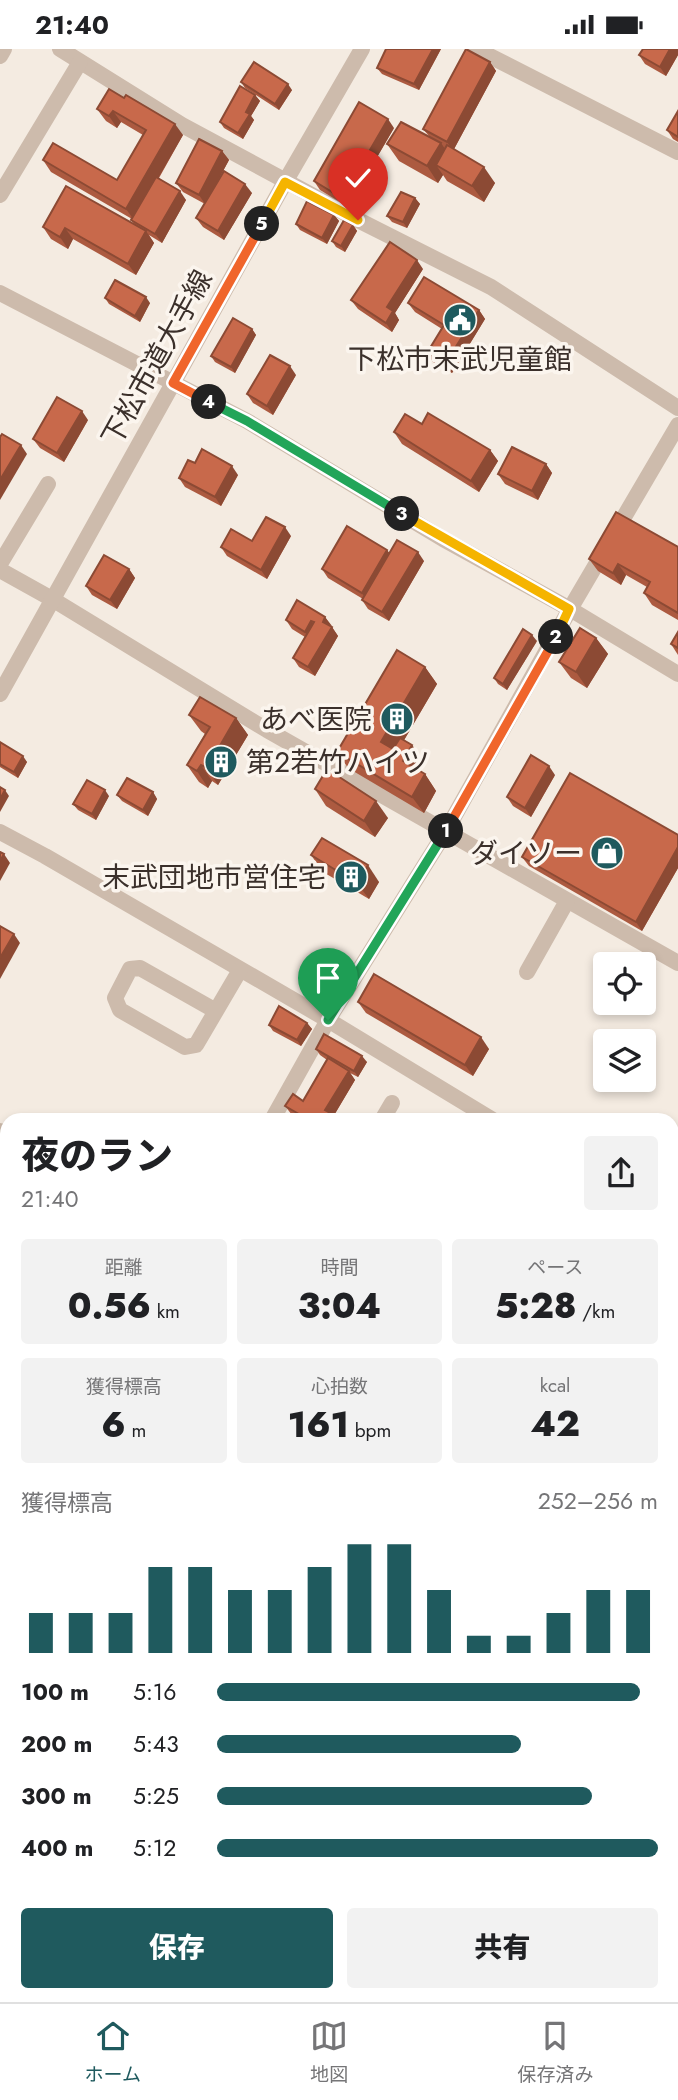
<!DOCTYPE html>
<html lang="ja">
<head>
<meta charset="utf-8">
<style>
  :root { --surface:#fff; --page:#f2f2f2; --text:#202124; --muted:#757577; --line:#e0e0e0; --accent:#1f5a5e }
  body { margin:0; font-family:Jost,"Noto Sans JP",sans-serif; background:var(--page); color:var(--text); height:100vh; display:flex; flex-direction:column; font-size:26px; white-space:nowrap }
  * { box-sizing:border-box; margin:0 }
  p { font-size:23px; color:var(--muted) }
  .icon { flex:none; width:38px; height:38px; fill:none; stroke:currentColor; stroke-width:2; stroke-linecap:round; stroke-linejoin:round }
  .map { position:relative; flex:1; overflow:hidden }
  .sheet { position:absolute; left:0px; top:1064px; width:679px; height:889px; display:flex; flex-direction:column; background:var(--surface); border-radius:21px 21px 0 0; box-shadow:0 4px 10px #0003 }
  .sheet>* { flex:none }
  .controls { position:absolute; left:593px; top:903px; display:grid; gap:14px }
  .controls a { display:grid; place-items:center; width:63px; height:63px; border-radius:7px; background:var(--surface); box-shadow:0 4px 10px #0003; font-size:35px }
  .pin { position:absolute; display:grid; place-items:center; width:60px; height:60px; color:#fff; margin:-72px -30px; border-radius:50% 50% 50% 0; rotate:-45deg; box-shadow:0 0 7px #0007 }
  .pin .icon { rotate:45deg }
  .km { position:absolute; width:35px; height:35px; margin:-18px; border-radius:50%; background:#222; color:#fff; font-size:19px; line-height:35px; text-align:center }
  .round { display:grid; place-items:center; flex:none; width:74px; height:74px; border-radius:7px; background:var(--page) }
  .overview { display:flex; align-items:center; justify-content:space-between; height:119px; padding:0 21px }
  h1 { font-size:38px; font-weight:800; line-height:52px }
  .metrics { display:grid; grid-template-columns:repeat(3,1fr); gap:10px; height:119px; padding:7px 21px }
  .metrics div { display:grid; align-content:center; border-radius:7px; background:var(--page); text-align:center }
  .metrics b { font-size:35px; font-weight:800 }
  .metrics small { font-size:19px; font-weight:400 }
  .metrics p { font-size:19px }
  .chart { height:196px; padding:14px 21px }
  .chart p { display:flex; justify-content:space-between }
  .chart svg { width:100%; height:126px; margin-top:7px; stroke:var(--accent); stroke-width:6 }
  .button { display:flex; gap:14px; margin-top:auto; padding:14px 21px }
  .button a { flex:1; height:80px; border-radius:7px; background:var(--accent); color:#fff; font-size:28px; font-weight:800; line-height:80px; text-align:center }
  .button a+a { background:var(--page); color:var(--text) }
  ul { padding:0 21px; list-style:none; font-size:23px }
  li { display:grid; grid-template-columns:112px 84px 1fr; align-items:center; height:52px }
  li i { height:18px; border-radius:9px; background:var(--accent) }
  .status { display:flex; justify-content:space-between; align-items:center; height:49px; padding:0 35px; background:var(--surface); direction:ltr }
  .status svg { height:19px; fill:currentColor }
  .menu { display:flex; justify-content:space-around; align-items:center; height:98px; border-top:2px solid var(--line); background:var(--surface); font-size:19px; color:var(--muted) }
  .menu a { display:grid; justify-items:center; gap:4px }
  .menu .selected { color:var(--accent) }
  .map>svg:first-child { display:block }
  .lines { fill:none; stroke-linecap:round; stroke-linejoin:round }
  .minor { stroke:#cdbbac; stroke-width:16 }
  .major { stroke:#7d675c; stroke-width:18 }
  .wall { fill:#ac5a40 }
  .shaded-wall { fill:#8c4a34 }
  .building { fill:#c8694b; stroke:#8c4a34; stroke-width:2 }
  .split-1-casing { stroke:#fff; stroke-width:14 }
  .split-2-casing { stroke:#fff; stroke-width:14 }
  .split-3-casing { stroke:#fff; stroke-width:14 }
  .split-4-casing { stroke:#fff; stroke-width:14 }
  .split-5-casing { stroke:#fff; stroke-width:14 }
  .split-6-casing { stroke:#fff; stroke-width:14 }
  .split-1 { stroke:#22a559; stroke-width:9 }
  .split-2 { stroke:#f0652b; stroke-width:9 }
  .split-3 { stroke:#f5b400; stroke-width:9 }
  .split-4 { stroke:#22a559; stroke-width:9 }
  .split-5 { stroke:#f0652b; stroke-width:9 }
  .split-6 { stroke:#f5b400; stroke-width:9 }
  .labels { text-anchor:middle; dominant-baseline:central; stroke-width:7; stroke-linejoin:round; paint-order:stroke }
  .street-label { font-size:28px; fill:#3b302b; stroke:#fbf5ee }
  .poi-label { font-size:28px; fill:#3b302b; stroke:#fbf5ee; text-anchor:end }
</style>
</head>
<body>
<div class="status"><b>21:40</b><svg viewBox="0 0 49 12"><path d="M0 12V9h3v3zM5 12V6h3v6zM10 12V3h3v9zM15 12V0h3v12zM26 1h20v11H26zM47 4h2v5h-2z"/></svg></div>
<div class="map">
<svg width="678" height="1953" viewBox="0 0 678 1953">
  <rect width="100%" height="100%" fill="#f4ebe1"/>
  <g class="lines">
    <g class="minor">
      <path d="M60 0 182 76 358 171 491 238 678 359"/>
      <path d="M476 0 678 103"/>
      <path d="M0 7 4 0"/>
      <path d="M0 146 80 13"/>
      <path d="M0 244 247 372 443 490 570 560 678 625"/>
      <path d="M0 515 48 435"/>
      <path d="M0 521 52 550 267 681 678 914"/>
      <path d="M0 645 285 133 362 0"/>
      <path d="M0 783 45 807 328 971 493 1071"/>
      <path d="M527 923 567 852"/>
      <path d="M216 962 140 919 130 920 115 949 120 961 185 998 196 996 240 921"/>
      <path d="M272 1071 328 971 446 782 570 560 678 376"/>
      <path d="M382 1071 392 1054"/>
      <path d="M0 1082 7 1087"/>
      <path d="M672 1174 678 1177"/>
      <path d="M0 1230 7 1234"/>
      <path d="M0 1261 7 1249"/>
      <path d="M0 1311 7 1315"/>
      <path d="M0 1335 7 1340"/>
      <path d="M672 1387 678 1376"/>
      <path d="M672 1475 678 1478"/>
      <path d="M0 1548 7 1536"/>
      <path d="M0 1624 7 1629"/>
      <path d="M672 1732 678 1736"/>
      <path d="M672 1799 678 1789"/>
      <path d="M0 1928 7 1932"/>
      <path d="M672 1936 678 1939"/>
      <path d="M29 1946 40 1953"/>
      <path d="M493 1946 503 1953"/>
      <path d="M361 1953 365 1946"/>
    </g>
    <g class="major">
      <path d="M0 1772 7 1776"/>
      <path d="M296 1946 308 1953"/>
    </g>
  </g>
  <g class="wall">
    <path d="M441 0 419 41 382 25 377 19Z"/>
    <path d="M678 0V6L666 27 645 15 639 6Z"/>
    <path d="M490 13 496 22 454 100 495 134 484 153 447 132 443 126 438 134 399 112 387 95 429 87 423 80Z"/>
    <path d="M241 33 292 41 279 61 245 39Z"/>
    <path d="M109 40 183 86 159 129 186 151 162 194 149 186 154 194 136 226 73 190 68 200 51 190 43 178 135 176 131 171 132 170 51 123 43 111 117 131 143 86 121 73 117 79 106 72 97 60Z"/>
    <path d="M255 46 260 52 251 67 254 71 243 90 224 79 220 73Z"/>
    <path d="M678 62V93L673 90 667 81Z"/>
    <path d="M394 79 348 158 320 141 314 132Z"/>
    <path d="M222 102 229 111 215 137 252 144 224 191 203 178 196 169 205 155 183 143 176 134Z"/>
    <path d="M415 149 420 155 407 179 392 173 387 167Z"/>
    <path d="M334 166 339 172 327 195 300 181 296 175Z"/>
    <path d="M353 176 357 182 345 203 336 198 332 192Z"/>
    <path d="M423 220 395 264 399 271 392 283 358 260 351 251Z"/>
    <path d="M105 249 150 254 140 273 109 255Z"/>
    <path d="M408 254 479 261 485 270 452 324 433 313 427 304 442 280 415 263Z"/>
    <path d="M252 280 256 286 235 324 215 313 211 307Z"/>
    <path d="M296 326 273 366 253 354 247 345Z"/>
    <path d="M88 371 64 413 40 399 33 390Z"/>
    <path d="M422 375 490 401 498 412 479 443 402 395 394 383Z"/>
    <path d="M195 414 238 426 221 457 185 438 179 429Z"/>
    <path d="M546 415 552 424 538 451 505 435 498 425Z"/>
    <path d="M291 487 267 530 227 507 221 498 252 492Z"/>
    <path d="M678 498V571L652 556 644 544 647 538 626 526 621 536 598 522 589 510Z"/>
    <path d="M387 501 389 504 424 512 389 572 368 560 362 551 363 550 328 529 322 520Z"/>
    <path d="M129 520 135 529 117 560 92 546 86 537Z"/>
    <path d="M325 568 338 587 315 627 299 618 293 609 305 588 292 580 286 571Z"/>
    <path d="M678 583V606L671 595Z"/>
    <path d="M596 589 608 605 587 639 571 629 559 613Z"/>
    <path d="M537 592 507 641 498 635 494 629Z"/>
    <path d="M425 618 437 635 404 691 412 696 424 713 419 722 425 725 436 742 424 764 348 719 337 703Z"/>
    <path d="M189 666 236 669 248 686 218 736 212 732 208 739 199 733 187 716 205 685 201 682Z"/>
    <path d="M0 693 27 713 18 729 0 718Z"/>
    <path d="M555 726 531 768 513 757 507 748Z"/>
    <path d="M315 740 388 769 375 788 326 757Z"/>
    <path d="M153 743 157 750 148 767 122 752 117 746Z"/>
    <path d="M109 747 96 771 78 761 73 755Z"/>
    <path d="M678 786V819L642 882 529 817 522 808Z"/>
    <path d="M311 806 379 833 369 850 323 823Z"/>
    <path d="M358 953 489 1000 473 1027 366 964Z"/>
    <path d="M307 974 312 980 301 997 273 982 269 976Z"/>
    <path d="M316 1000 367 1013 358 1028 350 1024 355 1031 333 1068 335 1071H300L292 1066 285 1057 303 1052 327 1011 320 1006Z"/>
    <path d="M7 1696V1747L0 1743V1707Z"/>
    <path d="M143 1946H161L157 1953H154Z"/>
  </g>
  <g class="shaded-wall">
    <path d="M433 0H441L419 41 414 35Z"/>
    <path d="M670 0H678V6L666 27 660 18Z"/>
    <path d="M490 13 496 22 453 102 447 93Z"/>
    <path d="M288 35 292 41 279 61 275 55Z"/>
    <path d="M255 46 260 52 251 67 254 71 243 90 238 84 246 63Z"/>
    <path d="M113 62 121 73 117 79 109 67Z"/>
    <path d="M388 70 394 79 348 158 342 149Z"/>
    <path d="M175 75 183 86 134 171 126 160Z"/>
    <path d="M441 94 452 110 436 116 443 126 438 134 427 117Z"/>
    <path d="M222 102 229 111 205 155 199 146Z"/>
    <path d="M484 118 495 134 484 153 472 137Z"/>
    <path d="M245 135 252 144 224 191 218 182Z"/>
    <path d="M180 142 186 151 162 194 155 185Z"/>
    <path d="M415 149 420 155 407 179 403 173Z"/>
    <path d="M334 166 339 172 327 195 322 189Z"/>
    <path d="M353 176 357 182 345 203 341 197Z"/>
    <path d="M65 179 73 190 68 200 60 188Z"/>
    <path d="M146 182 154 194 136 226 128 215Z"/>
    <path d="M417 211 423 220 395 264 399 271 392 283 386 274 387 258Z"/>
    <path d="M146 248 150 254 140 273 135 267Z"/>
    <path d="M479 261 485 270 452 324 445 315Z"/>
    <path d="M252 280 256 286 235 324 231 318Z"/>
    <path d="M290 317 296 326 273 366 267 357Z"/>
    <path d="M82 362 88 371 64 413 57 404Z"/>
    <path d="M21 396 27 405 0 451V431Z"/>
    <path d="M490 401 498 412 479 443 471 432Z"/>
    <path d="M546 415 552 424 538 451 532 442Z"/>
    <path d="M232 417 238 426 221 457 215 448Z"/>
    <path d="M285 478 291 487 267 530 261 521Z"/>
    <path d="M387 501 394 510 368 553 362 544Z"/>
    <path d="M418 503 424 512 389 572 382 563Z"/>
    <path d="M618 515 626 526 621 536 613 524Z"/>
    <path d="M129 520 135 529 117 560 110 551Z"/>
    <path d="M325 568 332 577 323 573Z"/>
    <path d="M311 572 317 581 311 592 305 583Z"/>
    <path d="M332 578 338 587 315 627 308 618Z"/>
    <path d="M532 586 537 592 507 641 503 635Z"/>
    <path d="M596 589 608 605 587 639 576 623Z"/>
    <path d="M425 618 437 635 393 710 381 693Z"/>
    <path d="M236 669 248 686 218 736 207 719Z"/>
    <path d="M412 696 424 713 414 729 403 712Z"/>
    <path d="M23 707 27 713 18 729 14 723Z"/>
    <path d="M201 716 212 732 208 739 197 722Z"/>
    <path d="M549 717 555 726 531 768 525 759Z"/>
    <path d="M425 725 436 742 424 764 412 748Z"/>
    <path d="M5 741 9 747 0 763V750Z"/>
    <path d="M105 741 109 747 96 771 92 765Z"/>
    <path d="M153 743 157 750 148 767 143 761Z"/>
    <path d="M376 752 388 769 375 788 364 772Z"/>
    <path d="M678 798V819L642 882 636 873Z"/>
    <path d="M4 805 10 814 0 832V812Z"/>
    <path d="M368 816 379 833 369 850 357 834Z"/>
    <path d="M14 885 20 894 0 930V909Z"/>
    <path d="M307 974 312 980 301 997 297 991Z"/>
    <path d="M481 988 489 1000 473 1027 465 1016Z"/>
    <path d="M362 1007 367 1013 358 1028 354 1022Z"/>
    <path d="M349 1022 355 1031 333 1068 335 1071H325V1061Z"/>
    <path d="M675 1214 678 1219V1222L672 1232V1218Z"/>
    <path d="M7 1850V1869L0 1880V1861Z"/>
    <path d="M150 1946H161L157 1953H155Z"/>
  </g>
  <g class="building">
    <path d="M386 0H433L414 35 377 19Z"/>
    <path d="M466 0 490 13 447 93 423 80Z"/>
    <path d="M643 0H670L660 18 639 6Z"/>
    <path d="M254 13 288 35 275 55 241 33Z"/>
    <path d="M240 37 255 46 246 63 250 65 238 84 220 73Z"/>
    <path d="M109 40 124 49 126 46 175 75 126 160 43 111 53 94 117 131 146 81 113 62 109 67 97 60Z"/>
    <path d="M359 53 388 70 342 149 314 132Z"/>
    <path d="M678 62V88L667 81Z"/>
    <path d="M401 73 441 94 427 117 387 95Z"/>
    <path d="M199 90 222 102 199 146 176 134Z"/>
    <path d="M447 96 484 118 472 137 436 116Z"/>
    <path d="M224 122 245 135 218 182 196 169Z"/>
    <path d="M156 128 180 142 155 185 131 171Z"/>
    <path d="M66 137 146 182 128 215 65 179 60 188 43 178Z"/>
    <path d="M401 143 415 149 403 173 387 167Z"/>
    <path d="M307 152 334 166 322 189 296 175Z"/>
    <path d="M344 171 353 176 341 197 332 192Z"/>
    <path d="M390 193 417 211 387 258 393 262 386 274 351 251Z"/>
    <path d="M424 228 479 261 445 315 427 304 444 276 408 254Z"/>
    <path d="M115 231 146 248 135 267 105 249Z"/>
    <path d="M233 269 252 280 231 318 211 307Z"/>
    <path d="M270 306 290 317 267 357 247 345Z"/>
    <path d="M57 348 82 362 57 404 33 390Z"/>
    <path d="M428 364 490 401 471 432 394 383 405 365 422 375Z"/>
    <path d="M2 385 21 396 0 431V388Z"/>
    <path d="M512 398 546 415 532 442 498 425Z"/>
    <path d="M202 400 232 417 215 448 179 429 188 411 195 414Z"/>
    <path d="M616 463 678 498V564L644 544 650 533 618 515 613 524 589 510Z"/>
    <path d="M266 468 285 478 261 521 221 498 231 480 252 492Z"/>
    <path d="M347 477 387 501 362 544 322 520Z"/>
    <path d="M397 491 418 503 382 563 362 551Z"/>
    <path d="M104 506 129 520 110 551 86 537Z"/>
    <path d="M297 551 325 568 323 573 332 578 308 618 293 609 314 573 311 572 305 583 286 571Z"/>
    <path d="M580 579 596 589 576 623 559 613Z"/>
    <path d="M523 580 532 586 503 635 494 629Z"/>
    <path d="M678 583V599L671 595Z"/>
    <path d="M397 601 425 618 381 693 393 700 400 689 412 696 403 712 425 725 412 748 337 703Z"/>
    <path d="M200 648 236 669 207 719 201 716 197 722 187 716 210 678 189 666Z"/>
    <path d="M0 693 23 707 14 723 0 715Z"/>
    <path d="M531 706 549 717 525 759 507 748Z"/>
    <path d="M327 720 376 752 364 772 315 740Z"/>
    <path d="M570 724 678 786V798L636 873 522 808Z"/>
    <path d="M127 729 153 743 143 761 117 746Z"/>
    <path d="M87 731 105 741 92 765 73 755Z"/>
    <path d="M0 738 5 741 0 750Z"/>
    <path d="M322 789 368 816 357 834 311 806Z"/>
    <path d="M0 803 4 805 0 812Z"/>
    <path d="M0 877 14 885 0 909Z"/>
    <path d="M374 925 481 988 465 1016 358 953Z"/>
    <path d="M279 957 307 974 297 991 269 976Z"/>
    <path d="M324 985 362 1007 354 1022 316 1000Z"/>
    <path d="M328 1009 349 1022 325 1061 329 1063 325 1071H302L304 1068 285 1057 293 1045 303 1052Z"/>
    <path d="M7 1696V1741L0 1736V1707Z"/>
    <path d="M0 1830 7 1834V1850L0 1861Z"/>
  </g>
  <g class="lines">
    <defs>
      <path id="split-1" d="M328 971 446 782"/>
      <path id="split-2" d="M446 782 556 588"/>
      <path id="split-3" d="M402 465 569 560 556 588"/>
      <path id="split-4" d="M209 353 247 372 402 465"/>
      <path id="split-5" d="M209 353 173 334 262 175"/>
      <path id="split-6" d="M262 175 285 133 358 171"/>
    </defs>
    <use href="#split-1" class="split-1-casing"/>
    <use href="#split-2" class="split-2-casing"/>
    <use href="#split-3" class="split-3-casing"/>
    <use href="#split-4" class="split-4-casing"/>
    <use href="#split-5" class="split-5-casing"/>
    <use href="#split-6" class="split-6-casing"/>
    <use href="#split-1" class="split-1"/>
    <use href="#split-2" class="split-2"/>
    <use href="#split-3" class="split-3"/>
    <use href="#split-4" class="split-4"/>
    <use href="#split-5" class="split-5"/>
    <use href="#split-6" class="split-6"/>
  </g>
  <defs>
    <symbol id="civic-disc" viewBox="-11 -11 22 22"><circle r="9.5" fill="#1f5a5e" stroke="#fbf5ee"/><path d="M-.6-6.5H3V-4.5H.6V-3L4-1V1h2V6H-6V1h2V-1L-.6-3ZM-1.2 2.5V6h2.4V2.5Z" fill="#fff"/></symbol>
    <symbol id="building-disc" viewBox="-11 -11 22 22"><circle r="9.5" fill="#1f5a5e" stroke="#fbf5ee"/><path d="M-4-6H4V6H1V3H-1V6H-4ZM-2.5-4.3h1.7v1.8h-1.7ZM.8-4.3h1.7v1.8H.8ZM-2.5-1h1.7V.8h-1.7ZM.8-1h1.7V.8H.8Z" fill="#fff"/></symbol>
    <symbol id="shop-disc" viewBox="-11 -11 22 22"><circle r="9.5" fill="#1f5a5e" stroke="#fbf5ee"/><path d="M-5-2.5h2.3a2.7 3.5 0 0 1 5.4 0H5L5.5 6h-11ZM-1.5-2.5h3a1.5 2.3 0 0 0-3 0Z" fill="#fff"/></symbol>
  </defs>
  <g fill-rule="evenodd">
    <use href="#civic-disc" x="441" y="252" width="38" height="38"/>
    <use href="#building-disc" x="378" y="651" width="38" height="38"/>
    <use href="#building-disc" x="202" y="694" width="38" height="38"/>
    <use href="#shop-disc" x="588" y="785" width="38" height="38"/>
    <use href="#building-disc" x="332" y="809" width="38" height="38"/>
  </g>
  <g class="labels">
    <g class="street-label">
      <text transform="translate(157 309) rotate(-61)">下松市道大手線</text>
    </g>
    <g class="poi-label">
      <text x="460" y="310" text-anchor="middle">下松市末武児童館</text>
      <text x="372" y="670">あべ医院</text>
      <text x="246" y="713" text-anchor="start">第２若竹ハイツ</text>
      <text x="582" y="804">ダイソー</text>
      <text x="326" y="828">末武団地市営住宅</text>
    </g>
  </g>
</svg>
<div class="controls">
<a><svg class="icon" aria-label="locate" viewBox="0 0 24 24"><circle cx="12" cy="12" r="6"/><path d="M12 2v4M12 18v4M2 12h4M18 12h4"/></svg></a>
<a><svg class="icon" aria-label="layers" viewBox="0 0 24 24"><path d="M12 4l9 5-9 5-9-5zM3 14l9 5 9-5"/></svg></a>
</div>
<div class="pin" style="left:328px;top:971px;background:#1e9e55"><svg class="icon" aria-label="arrive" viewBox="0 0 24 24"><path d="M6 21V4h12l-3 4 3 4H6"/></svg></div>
<div class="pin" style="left:358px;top:171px;background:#d93025"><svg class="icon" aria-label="check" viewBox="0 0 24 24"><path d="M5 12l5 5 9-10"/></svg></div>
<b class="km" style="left:446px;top:782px">1</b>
<b class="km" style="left:556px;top:588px">2</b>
<b class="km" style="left:402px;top:465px">3</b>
<b class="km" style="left:209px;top:353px">4</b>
<b class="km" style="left:262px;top:175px">5</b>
<section class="sheet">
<div class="overview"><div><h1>夜のラン</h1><p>21:40</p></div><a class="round"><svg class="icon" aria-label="share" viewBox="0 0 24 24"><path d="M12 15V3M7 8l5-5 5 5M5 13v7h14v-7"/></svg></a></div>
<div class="metrics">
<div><p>距離</p><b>0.56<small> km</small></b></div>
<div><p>時間</p><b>3:04</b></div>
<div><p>ペース</p><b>5:28<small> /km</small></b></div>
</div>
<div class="metrics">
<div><p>獲得標高</p><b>6<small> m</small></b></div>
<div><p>心拍数</p><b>161<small> bpm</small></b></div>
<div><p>kcal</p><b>42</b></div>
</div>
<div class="chart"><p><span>獲得標高</span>252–256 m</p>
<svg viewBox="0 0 160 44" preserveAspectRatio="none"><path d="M5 44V30M15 44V30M25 44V30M35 44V14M45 44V14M55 44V22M65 44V22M75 44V14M85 44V6M95 44V6M105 44V22M115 44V38M125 44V38M135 44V30M145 44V22M155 44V22"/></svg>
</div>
<ul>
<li><b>100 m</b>5:16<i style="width:96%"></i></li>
<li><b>200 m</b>5:43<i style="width:69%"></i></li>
<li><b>300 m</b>5:25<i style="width:85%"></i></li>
<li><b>400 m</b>5:12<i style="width:100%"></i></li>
</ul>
<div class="button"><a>保存</a><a>共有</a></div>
</section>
</div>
<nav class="menu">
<a class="selected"><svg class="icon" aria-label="home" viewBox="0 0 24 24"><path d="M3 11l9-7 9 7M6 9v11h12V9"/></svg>ホーム</a>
<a><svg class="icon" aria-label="map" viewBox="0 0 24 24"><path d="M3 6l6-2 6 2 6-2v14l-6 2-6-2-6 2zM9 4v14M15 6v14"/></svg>地図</a>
<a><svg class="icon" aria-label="saved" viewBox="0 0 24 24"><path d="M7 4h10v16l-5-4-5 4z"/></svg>保存済み</a>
</nav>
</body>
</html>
